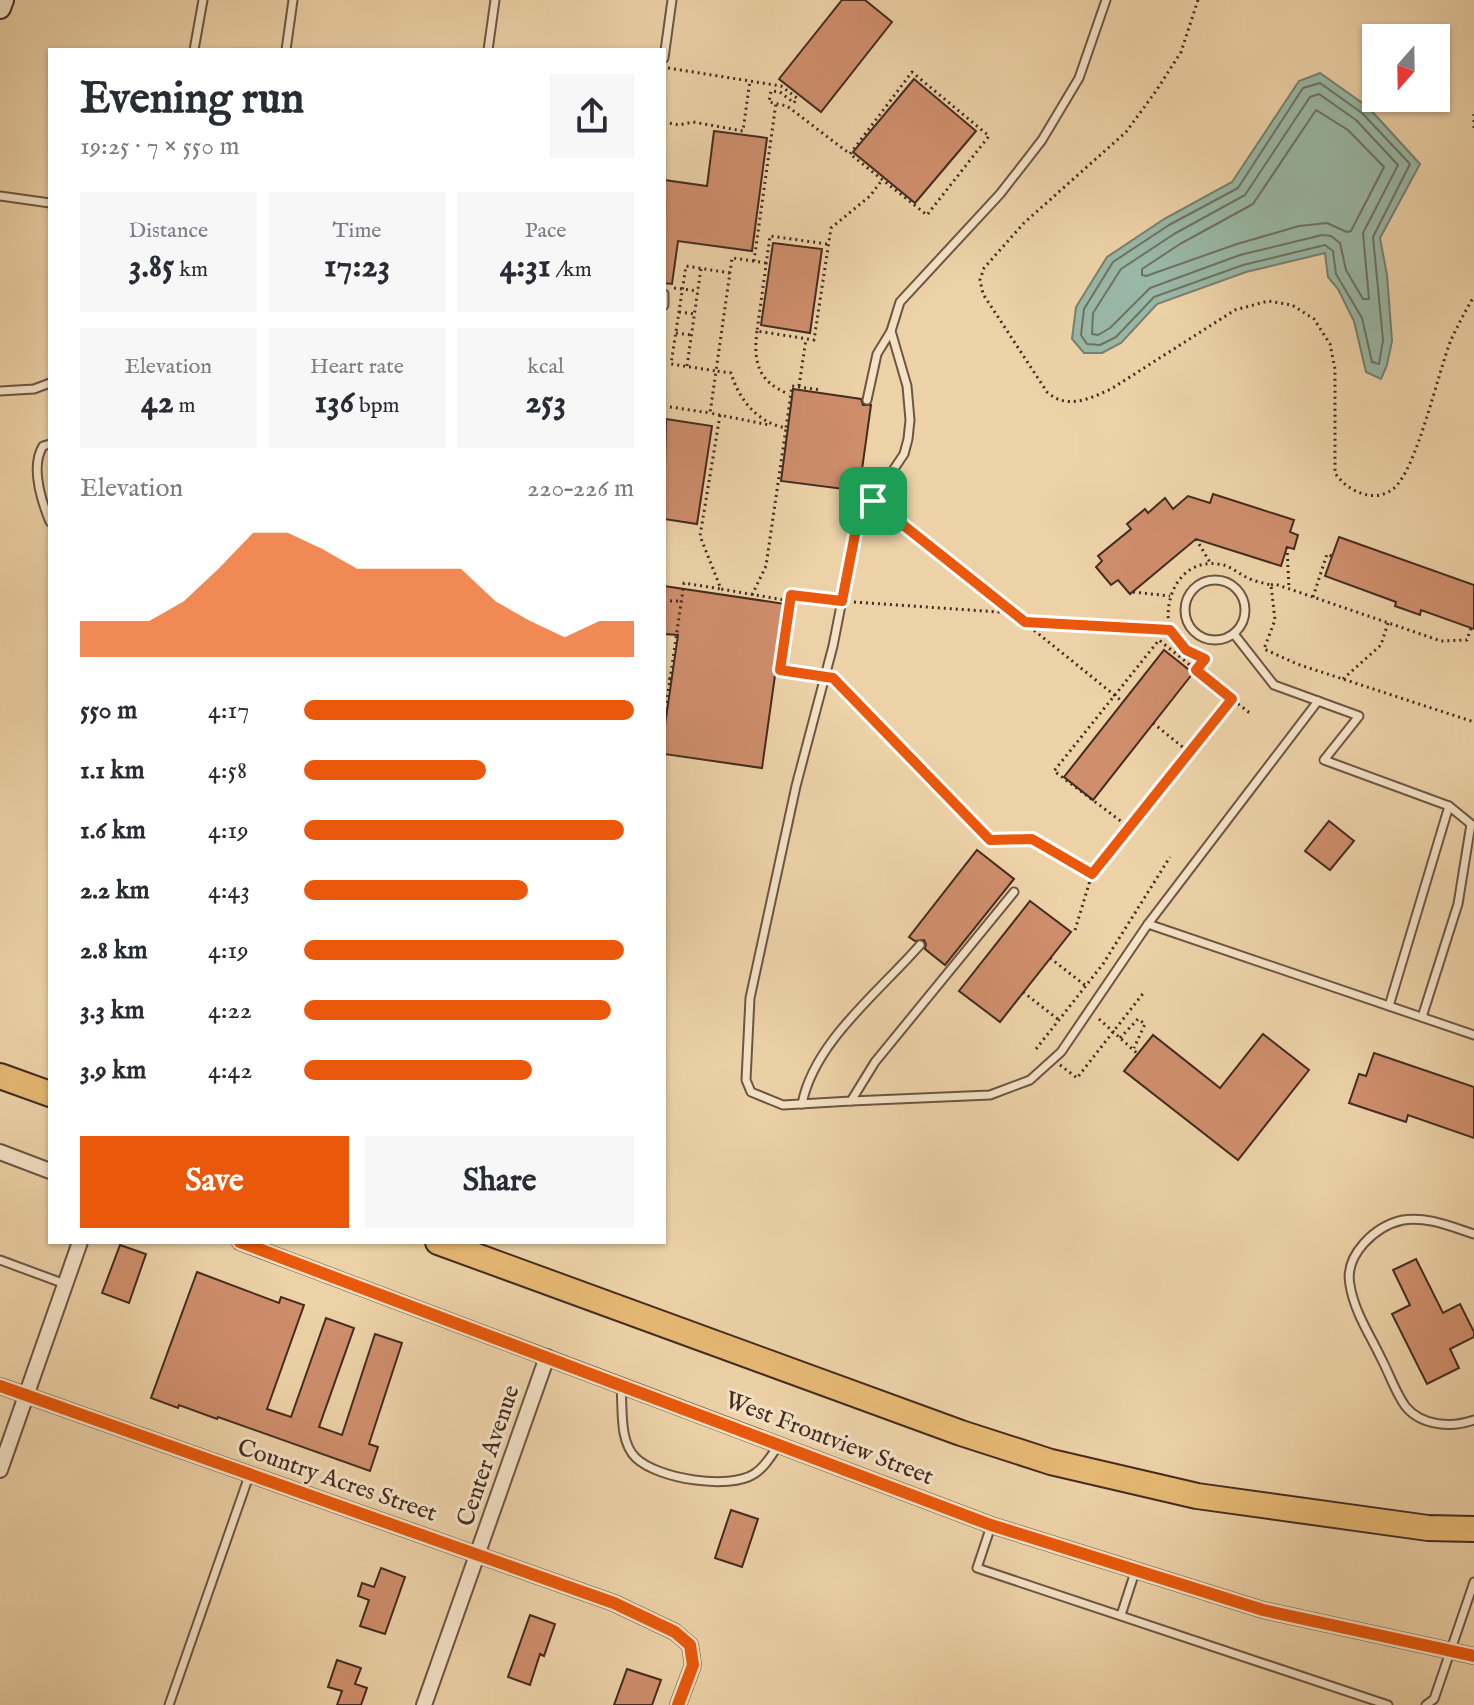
<!DOCTYPE html>
<html lang="en">
<head>
<meta charset="utf-8">
<style>
  :root { --surface:#fff; --page:#f7f7f7; --text:#2b2b33; --muted:#7c7c81; --accent:#ea580c }
  body { margin:0; font-family:"IM FELL English",serif; background:var(--page); color:var(--text); height:100vh; display:flex; flex-direction:column; font-size:30px; white-space:nowrap }
  * { box-sizing:border-box; margin:0 }
  p { font-size:26px; color:var(--muted) }
  .icon { flex:none; width:44px; height:44px; fill:none; stroke:currentColor; stroke-width:2; stroke-linecap:round; stroke-linejoin:round }
  .map { position:relative; flex:1; overflow:hidden }
  .drawer { position:absolute; left:48px; top:48px; width:618px; height:1196px; display:flex; flex-direction:column; background:var(--surface); border-radius:0px; box-shadow:0 2px 6px #0004 }
  .drawer>* { flex:none }
  .needle { width:52px; rotate:200deg }
  .buttons { position:absolute; left:1362px; top:24px; display:grid; gap:16px }
  .buttons a { display:grid; place-items:center; width:88px; height:88px; border-radius:0px; background:var(--surface); box-shadow:0 2px 6px #0004; font-size:40px }
  .pin { position:absolute; display:grid; place-items:center; width:68px; height:68px; color:#fff; margin:-34px; border-radius:16px; box-shadow:0 4px 12px #0006 }
  .round { display:grid; place-items:center; flex:none; width:84px; height:84px; border-radius:0px; background:var(--page) }
  .headline { display:flex; align-items:center; justify-content:space-between; height:136px; padding:0 32px }
  h1 { font-size:44px; font-weight:700; line-height:60px }
  .figures { display:grid; grid-template-columns:repeat(3,1fr); gap:12px; height:136px; padding:8px 32px }
  .figures div { display:grid; align-content:center; border-radius:0px; background:var(--page); text-align:center }
  .figures b { font-size:34px; font-weight:700 }
  .figures small { font-size:22px; font-weight:400 }
  .figures p { font-size:22px }
  .chart { height:224px; padding:16px 32px }
  .chart p { display:flex; justify-content:space-between }
  .chart svg { width:100%; height:144px; margin-top:8px; fill:var(--accent); opacity:.7 }
  .button { display:flex; gap:16px; margin-top:auto; padding:16px 32px }
  .button a { flex:1; height:92px; border-radius:0px; background:var(--accent); color:#fff; font-size:32px; font-weight:700; line-height:92px; text-align:center }
  .button a+a { background:var(--page); color:var(--text) }
  ul { padding:0 32px; list-style:none; font-size:26px }
  li { display:grid; grid-template-columns:128px 96px 1fr; align-items:center; height:60px }
  li i { height:20px; border-radius:10px; background:var(--accent) }
  .map>svg:first-child { display:block }
  .water { fill:#99b8a6; stroke:#778070; stroke-width:2 }
  .lines { fill:none; stroke-linecap:round; stroke-linejoin:round }
  .shore { stroke:#6e7263; stroke-width:2 }
  .building { fill:#cf8e6c; stroke:#442b20; stroke-width:2 }
  .service-casing { stroke:#6e5542; stroke-width:11 }
  .minor-casing { stroke:#6e5542; stroke-width:18 }
  .secondary-casing { stroke:#442b20; stroke-width:24 }
  .trunk-casing { stroke:#442b20; stroke-width:28 }
  .path { stroke:#442b20; stroke-width:3; stroke-dasharray:2 4; stroke-linecap:butt }
  .service { stroke:#f3e2c6; stroke-width:7 }
  .minor { stroke:#f3e2c6; stroke-width:14 }
  .secondary { stroke:#f3e2c6; stroke-width:20 }
  .trunk { stroke:#e6b974; stroke-width:24 }
  .cycleway-casing { stroke:#f3e2c6; stroke-width:17 }
  .cycleway { stroke:#e8590c; stroke-width:12 }
  .route-casing { stroke:#fff; stroke-width:16 }
  .route { stroke:#ea580c; stroke-width:10 }
  .labels { text-anchor:middle; dominant-baseline:central; stroke-width:6; stroke-linejoin:round; paint-order:stroke }
  .street-label { font-size:24px; fill:#442b20; stroke:#f3e2c6 }
</style>
</head>
<body>
<div class="map">
<svg width="1474" height="1705" viewBox="0 0 1474 1705">
  <rect width="100%" height="100%" fill="#edd2a8"/>
  <filter id="stains"><feTurbulence type="fractalNoise" baseFrequency=".0025" numOctaves="4"/><feColorMatrix values="0 0 0 0 .2 0 0 0 0 .09 0 0 0 0 .02 0 0 0 .5 -.17"/></filter>
  <radialGradient id="worn" r=".72"><stop offset=".6" stop-color="#630" stop-opacity="0"/><stop offset="1" stop-color="#630" stop-opacity=".3"/></radialGradient>
  <path class="water" d="M1320 73 1368 107 1420 164 1380 238 1387 275 1392 341 1387 365 1381 379 1366 372 1354 321 1338 289 1328 277 1325 253 1246 272 1157 304 1121 343 1102 353H1084L1072 339 1076 307 1107 257 1164 219 1232 182 1299 81Z"/>
  <g class="lines">
    <g class="shore">
      <path d="M1320 83 1362 113 1410 164 1373 237 1383 340 1379 364 1372 362 1362 318 1336 274 1333 251 1325 245 1243 265 1154 297 1116 337 1100 345 1087 344 1081 335 1084 309 1113 262 1169 225 1238 188 1303 88Z"/>
      <path d="M1319 94 1356 120 1398 165 1363 233 1369 299H1363L1346 270 1340 243 1331 236 1322 235 1240 255 1150 288 1110 328 1098 335 1092 334 1093 313 1121 269 1174 234 1245 195 1310 97Z"/>
      <path d="M1316 110 1348 130 1384 167 1351 231 1347 232 1327 223 1299 226 1237 244 1146 276 1142 275V269L1180 244 1253 204Z"/>
    </g>
  </g>
  <g class="building">
    <path d="M842 0H865L892 22 821 112 779 79Z"/>
    <path d="M914 79 976 131 915 203 853 152Z"/>
    <path d="M714 131 767 138 752 251 678 241 672 284 664 283V180L707 186Z"/>
    <path d="M773 243 822 249 810 333 761 325Z"/>
    <path d="M793 389 861 399 863 405H871L859 491 781 481Z"/>
    <path d="M666 419 712 426 697 524 664 519Z"/>
    <path d="M1213 494 1294 520 1290 532 1298 535 1294 549 1287 547 1281 566 1196 539 1130 594 1118 580 1111 585 1096 567 1102 561 1098 556 1131 529 1127 524 1145 509 1148 513 1165 498 1173 509 1188 496 1210 503Z"/>
    <path d="M1339 537 1474 585V629L1421 610 1420 615 1395 606 1396 602 1325 576Z"/>
    <path d="M664 586 785 604 762 768 664 754V732L678 635 664 634Z"/>
    <path d="M1164 650 1193 673 1093 800 1064 777Z"/>
    <path d="M1329 821 1354 841 1330 870 1305 851Z"/>
    <path d="M977 850 1014 879 945 965 925 949 926 944 924 940 915 941 909 937Z"/>
    <path d="M1030 901 1071 932 1000 1022 959 991Z"/>
    <path d="M1263 1034 1309 1070 1238 1160 1124 1071 1153 1035 1220 1088Z"/>
    <path d="M1374 1053 1474 1087V1138L1408 1115 1406 1122 1349 1103 1359 1074 1366 1076Z"/>
    <path d="M120 1245 146 1254 129 1303 102 1293Z"/>
    <path d="M1416 1259 1443 1313 1460 1304 1474 1332V1337L1450 1349 1459 1368 1427 1384 1392 1314 1410 1305 1393 1270Z"/>
    <path d="M197 1272 279 1303 281 1297 304 1305 267 1409 291 1417 326 1318 354 1328 319 1427 342 1435 375 1334 402 1343 369 1444 378 1447 370 1471 218 1417 217 1419 179 1405 178 1408 151 1398Z"/>
    <path d="M731 1510 758 1519 742 1567 715 1558Z"/>
    <path d="M381 1568 405 1577 385 1634 360 1626 369 1600 358 1596 362 1583 374 1587Z"/>
    <path d="M530 1615 555 1624 544 1656 540 1654 530 1685 508 1677Z"/>
    <path d="M337 1660 361 1668 355 1684 367 1688 361 1705H337L342 1691 328 1687Z"/>
    <path d="M627 1669 661 1680 652 1705H614Z"/>
  </g>
  <g class="lines">
    <defs>
      <g id="service">
        <path d="M194 50 203 0"/>
        <path d="M286 50 293 0"/>
        <path d="M488 50 495 0"/>
        <path d="M664 58 672 0"/>
        <path d="M0 196 50 203"/>
        <path d="M664 294V305"/>
        <path d="M0 391 34 389 50 383"/>
        <path d="M867 400 877 354 891 331"/>
        <path d="M50 444 43 446C30 467 41 500 50 522"/>
        <circle cx="1215" cy="610" r="30"/>
        <path d="M1234 634 1274 685 1359 716 1324 760 1449 806 1389 1006"/>
        <path d="M1014 892 875 1062 851 1101 783 1105 751 1092 746 1080 750 998 796 786 833 646 857 524 904 454 908 439 910 420 907 386 891 331 900 302 1000 194 1042 140 1079 78 1106 0"/>
        <path d="M1148 924 1474 1035"/>
        <path d="M1422 1017 1458 904 1471 824 1449 806"/>
        <path d="M851 1101 990 1095 1030 1080 1061 1052 1148 924 1318 701"/>
        <path d="M802 1104C814 1042 879 992 920 945"/>
        <path d="M1474 1234C1452 1227 1427 1216 1403 1220 1375 1226 1344 1255 1350 1285 1354 1311 1370 1335 1381 1358 1389 1373 1396 1394 1406 1407 1422 1426 1452 1428 1474 1420"/>
        <path d="M0 1260 65 1284"/>
        <path d="M621 1387C623 1409 619 1442 636 1458 658 1479 729 1490 754 1474 765 1467 771 1456 778 1446"/>
        <path d="M991 1526 977 1568 1388 1705"/>
        <path d="M1121 1615 1135 1572"/>
        <path d="M169 1705 250 1473"/>
        <path d="M1426 1705 1434 1699 1474 1582"/>
      </g>
      <g id="minor">
        <path d="M0 1152 50 1171"/>
        <path d="M240 1242 991 1525 1263 1610 1474 1656"/>
        <path d="M0 1386 614 1603 675 1632 690 1645 693 1665 678 1705"/>
        <path d="M0 1470 80 1242"/>
        <path d="M424 1705 547 1357"/>
      </g>
      <path id="secondary" d="M0 8 3 0"/>
      <g id="trunk">
        <path d="M0 1076 50 1094"/>
        <path d="M438 1242 961 1433 1051 1462 1197 1496 1428 1528 1474 1529"/>
      </g>
    </defs>
    <use href="#service" class="service-casing"/>
    <use href="#minor" class="minor-casing"/>
    <use href="#secondary" class="secondary-casing"/>
    <use href="#trunk" class="trunk-casing"/>
    <g class="path">
      <path d="M1198 0 1181 52 1156 91 1126 132 1024 223 984 268 980 280 983 294 1047 392C1067 410 1089 399 1111 389L1235 310 1268 301 1292 305 1314 319 1330 344 1335 369V473C1347 491 1374 504 1393 489 1417 470 1438 372 1451 340 1458 325 1466 310 1474 296"/>
      <path d="M668 68 781 86 797 98 794 103 780 92 771 91 769 102 787 106 850 154 912 72 989 136 927 215 850 154"/>
      <path d="M1474 114V130"/>
      <path d="M664 122 679 125 693 122 743 131 750 80"/>
      <path d="M827 244 770 236 757 331 814 340 831 228 870 196 882 180"/>
      <path d="M754 261 732 258 716 371 731 373C739 400 758 423 786 428L792 386 821 390"/>
      <path d="M766 263 754 261 776 103"/>
      <path d="M730 273 686 266 671 364 716 371 710 413 769 425"/>
      <path d="M674 288 698 291"/>
      <path d="M679 312 694 314"/>
      <path d="M757 331C753 362 758 382 789 394"/>
      <path d="M676 333 692 335"/>
      <path d="M687 366 701 268"/>
      <path d="M799 386 806 339"/>
      <path d="M664 406 710 413"/>
      <path d="M720 415 700 536 721 589 790 601 791 595 831 600"/>
      <path d="M880 506 1123 702"/>
      <path d="M1196 539 1211 564"/>
      <path d="M1287 547 1289 589"/>
      <path d="M1271 585 1275 584 1441 641 1467 640 1471 628"/>
      <path d="M1133 592 1170 596"/>
      <path d="M752 595 766 566 786 428"/>
      <path d="M1313 597 1327 554 1332 556"/>
      <path d="M664 601H681"/>
      <path d="M790 601 780 670 815 675"/>
      <path d="M854 602 1013 613"/>
      <path d="M1025 622 1170 630 1186 650 1205 659 1196 670"/>
      <path d="M1170 630C1162 599 1180 559 1218 564 1230 565 1236 572 1246 577 1253 581 1263 583 1271 585L1275 620 1264 649 1297 664 1474 722"/>
      <path d="M664 674 670 679 664 720"/>
      <path d="M1343 679 1381 645 1388 623"/>
      <path d="M664 682 670 679 684 583 721 589"/>
      <path d="M836 682 990 840 1032 839 1092 874 1232 699 1251 714"/>
      <path d="M1153 723 1190 753"/>
      <path d="M1130 828 1054 771 1159 640 1232 699"/>
      <path d="M1075 930 1092 874"/>
      <path d="M1050 958 1086 986"/>
      <path d="M1023 992 1059 1020"/>
      <path d="M1099 1019 1138 1054"/>
      <path d="M1120 1038 1138 1019 1145 1024 1134 1048"/>
      <path d="M1036 1049 1103 964 1170 857"/>
      <path d="M1060 1065 1077 1078 1145 991"/>
    </g>
    <use href="#service" class="service"/>
    <use href="#minor" class="minor"/>
    <use href="#secondary" class="secondary"/>
    <use href="#trunk" class="trunk"/>
    <defs>
      <g id="cycleway">
        <path d="M240 1242 991 1525 1263 1610 1474 1656"/>
        <path d="M0 1386 614 1603 675 1632 690 1645 693 1665 678 1705"/>
      </g>
    </defs>
    <use href="#cycleway" class="cycleway-casing"/>
    <use href="#cycleway" class="cycleway"/>
  </g>
  <g class="lines">
    <defs>
      <path id="route" d="M873 501 1025 622 1170 630 1186 650 1205 659 1196 670 1232 699 1092 874 1032 839 990 840 833 678 780 670 791 595 842 601 857 524Z"/>
    </defs>
    <use href="#route" class="route-casing"/>
    <use href="#route" class="route"/>
  </g>
  <g class="labels">
    <g class="street-label">
      <text transform="translate(829 1439) rotate(21)">West Frontview Street</text>
      <text transform="translate(489 1456) rotate(-71)">Center Avenue</text>
      <text transform="translate(337 1481) rotate(19)">Country Acres Street</text>
    </g>
  </g>
  <rect width="100%" height="100%" filter="url(#stains)"/>
  <rect width="100%" height="100%" fill="url(#worn)"/>
</svg>
<div class="buttons">
<a><svg class="needle" viewBox="-14 -14 28 28"><path d="M0-13l5 13h-10z" fill="#e53935"/><path d="M0 13l5-13h-10z" fill="#7c7c81"/></svg></a>
</div>
<div class="pin" style="left:873px;top:501px;background:#1e9e55"><svg class="icon" aria-label="arrive" viewBox="0 0 24 24"><path d="M6 21V4h12l-3 4 3 4H6"/></svg></div>
<section class="drawer">
<div class="headline"><div><h1>Evening run</h1><p>19:25 · 7 × 550 m</p></div><a class="round"><svg class="icon" aria-label="share" viewBox="0 0 24 24"><path d="M12 15V3M7 8l5-5 5 5M5 13v7h14v-7"/></svg></a></div>
<div class="figures">
<div><p>Distance</p><b>3.85<small> km</small></b></div>
<div><p>Time</p><b>17:23</b></div>
<div><p>Pace</p><b>4:31<small> /km</small></b></div>
</div>
<div class="figures">
<div><p>Elevation</p><b>42<small> m</small></b></div>
<div><p>Heart rate</p><b>136<small> bpm</small></b></div>
<div><p>kcal</p><b>253</b></div>
</div>
<div class="chart"><p><span>Elevation</span>220–226 m</p>
<svg viewBox="0 0 160 44" preserveAspectRatio="none"><path d="M0 44V33L10 33L20 33L30 27L40 17L50 6L60 6L70 11L80 17L90 17L100 17L110 17L120 27L130 33L140 38L150 33L160 33V44z"/></svg>
</div>
<ul>
<li><b>550 m</b>4:17<i style="width:100%"></i></li>
<li><b>1.1 km</b>4:58<i style="width:55%"></i></li>
<li><b>1.6 km</b>4:19<i style="width:97%"></i></li>
<li><b>2.2 km</b>4:43<i style="width:68%"></i></li>
<li><b>2.8 km</b>4:19<i style="width:97%"></i></li>
<li><b>3.3 km</b>4:22<i style="width:93%"></i></li>
<li><b>3.9 km</b>4:42<i style="width:69%"></i></li>
</ul>
<div class="button"><a>Save</a><a>Share</a></div>
</section>
</div>
</body>
</html>
